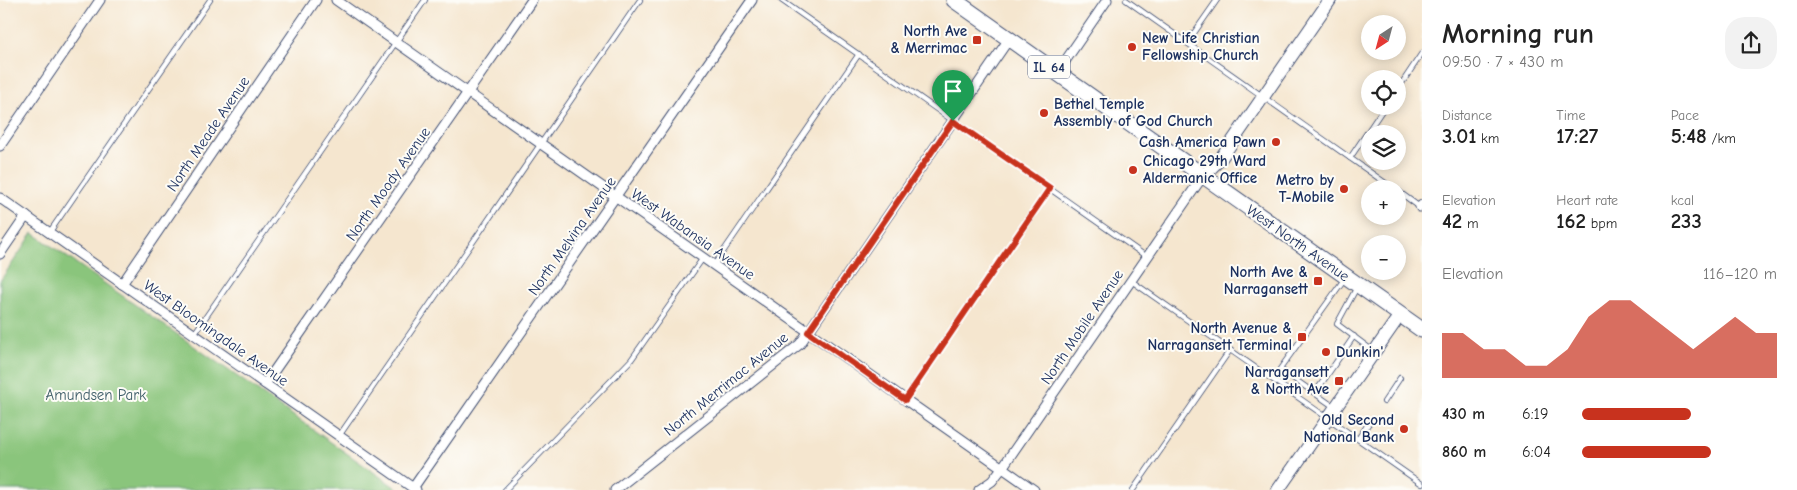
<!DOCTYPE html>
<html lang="en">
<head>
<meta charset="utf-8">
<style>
  :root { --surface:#fff; --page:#f2f2f2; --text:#222; --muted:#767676; --accent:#c8321e }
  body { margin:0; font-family:"Comic Neue",sans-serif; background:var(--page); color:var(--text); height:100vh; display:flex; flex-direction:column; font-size:19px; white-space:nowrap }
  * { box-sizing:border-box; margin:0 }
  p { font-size:16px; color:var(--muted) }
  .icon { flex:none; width:28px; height:28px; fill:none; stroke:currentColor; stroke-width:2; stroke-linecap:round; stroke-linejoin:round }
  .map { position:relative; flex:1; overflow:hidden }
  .panel { display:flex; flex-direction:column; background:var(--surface); width:375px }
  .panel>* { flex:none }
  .needle { width:32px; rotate:216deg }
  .buttons { position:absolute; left:1361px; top:15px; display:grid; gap:10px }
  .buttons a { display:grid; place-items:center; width:45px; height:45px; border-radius:50%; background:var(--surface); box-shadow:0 2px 12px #0003; font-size:25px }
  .pin { position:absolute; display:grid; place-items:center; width:42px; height:42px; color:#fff; margin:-51px -21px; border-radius:50% 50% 50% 0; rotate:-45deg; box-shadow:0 0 5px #0007 }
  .pin .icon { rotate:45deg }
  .round { display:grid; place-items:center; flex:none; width:52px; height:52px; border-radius:20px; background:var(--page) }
  .headline { display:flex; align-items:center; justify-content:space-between; height:85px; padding:0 20px }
  h1 { font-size:28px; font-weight:800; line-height:38px }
  .metrics { display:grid; grid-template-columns:repeat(3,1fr); gap:8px; height:85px; padding:5px 20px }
  .metrics div { display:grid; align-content:center }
  .metrics b { font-size:21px; font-weight:800 }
  .metrics small { font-size:14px; font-weight:400 }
  .metrics p { font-size:14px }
  .chart { height:140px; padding:10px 20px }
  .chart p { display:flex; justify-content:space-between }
  .chart svg { width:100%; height:90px; margin-top:5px; fill:var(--accent); opacity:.7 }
  ul { padding:0 20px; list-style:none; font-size:16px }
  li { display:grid; grid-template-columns:80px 60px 1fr; align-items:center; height:38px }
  li i { height:12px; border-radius:6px; background:var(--accent) }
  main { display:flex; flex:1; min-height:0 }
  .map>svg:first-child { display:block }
  .green { fill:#8ac57b; stroke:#527a6c }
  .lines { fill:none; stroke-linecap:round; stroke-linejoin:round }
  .lane-casing { stroke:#3c4a6f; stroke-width:6 }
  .street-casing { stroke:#3c4a6f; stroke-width:11 }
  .secondary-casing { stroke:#3c4a6f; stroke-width:14 }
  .primary-casing { stroke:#3c4a6f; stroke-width:17 }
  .lane { stroke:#fff; stroke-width:4.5 }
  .street { stroke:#fff; stroke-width:9 }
  .secondary { stroke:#fff; stroke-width:12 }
  .primary { stroke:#fff; stroke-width:15 }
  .route-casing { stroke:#fff; stroke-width:10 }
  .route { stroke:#c8321e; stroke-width:6 }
  .poi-dot { fill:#c8321e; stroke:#fdfcf7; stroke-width:2 }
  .labels { text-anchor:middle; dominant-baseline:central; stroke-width:4; stroke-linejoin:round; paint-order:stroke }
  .shield { fill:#fdfcf7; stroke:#5f6c8c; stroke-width:1 }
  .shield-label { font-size:14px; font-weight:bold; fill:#1b2f5e }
  .poi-label { font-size:15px; font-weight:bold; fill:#1b2f5e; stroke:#fdfcf7; text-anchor:end }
  .street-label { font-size:15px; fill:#1b2f5e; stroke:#fdfcf7 }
  .park-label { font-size:15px; fill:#3c5c67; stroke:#fdfcf7 }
</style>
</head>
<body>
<main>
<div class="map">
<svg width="1422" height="490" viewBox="0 0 1422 490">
  <rect width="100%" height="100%" fill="#fdfcf7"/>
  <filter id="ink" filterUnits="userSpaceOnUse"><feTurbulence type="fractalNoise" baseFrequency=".02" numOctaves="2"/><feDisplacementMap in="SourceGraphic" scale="10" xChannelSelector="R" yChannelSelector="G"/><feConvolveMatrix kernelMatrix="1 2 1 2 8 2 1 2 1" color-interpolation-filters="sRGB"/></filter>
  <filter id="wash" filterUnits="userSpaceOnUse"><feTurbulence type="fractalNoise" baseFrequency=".0096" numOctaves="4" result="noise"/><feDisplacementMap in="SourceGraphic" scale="20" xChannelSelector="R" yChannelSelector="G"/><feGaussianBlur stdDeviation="1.12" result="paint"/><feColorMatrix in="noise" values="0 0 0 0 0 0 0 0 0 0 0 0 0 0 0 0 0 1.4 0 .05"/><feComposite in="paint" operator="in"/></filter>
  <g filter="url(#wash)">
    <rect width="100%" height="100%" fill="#f5e6cf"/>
    <path class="green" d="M33 233 399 490H0V281Z"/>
  </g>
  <g filter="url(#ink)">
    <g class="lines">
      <defs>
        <g id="lane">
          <path d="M781 0 1147 257"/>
          <path d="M1126 0 1394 189"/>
          <path d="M1187 43 1217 0"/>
          <path d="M1398 89 1422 53"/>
          <path d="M1350 158 1385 106"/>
          <path d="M1398 191 1421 208"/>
          <path d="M49 233 210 0"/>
          <path d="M714 265 859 54"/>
          <path d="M1130 280 1422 484"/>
          <path d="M1357 287 1337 324 1373 351"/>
          <path d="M194 334 425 0"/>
          <path d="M1315 393 1354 336"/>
          <path d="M905 399 1050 188"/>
          <path d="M1384 402 1400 378"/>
          <path d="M1333 406 1280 369 1345 278"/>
          <path d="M339 436 640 0"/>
          <path d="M1358 439 1371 420"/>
          <path d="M505 490 631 360 703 258"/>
          <path d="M1133 490 1230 350"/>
        </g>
        <g id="street">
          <path d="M336 0 1034 490"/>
          <path d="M1057 73 1107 0"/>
          <path d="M0 146 100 0"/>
          <path d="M0 198 416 490"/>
          <path d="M1420 207 1422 205"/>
          <path d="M0 254 26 216"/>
          <path d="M122 284 316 0"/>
          <path d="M265 384 532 0"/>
          <path d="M413 488 752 0"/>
          <path d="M615 490 800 344 1009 39"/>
          <path d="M979 490 992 481 1002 468 1203 176"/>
        </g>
        <g id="secondary">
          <path d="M1203 176 1221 158 1330 0"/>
          <path d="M1278 490 1400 315"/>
        </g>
        <path id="primary" d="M954 0 1422 330"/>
      </defs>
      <use href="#lane" class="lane-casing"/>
      <use href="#street" class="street-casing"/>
      <use href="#secondary" class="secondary-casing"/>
      <use href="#primary" class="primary-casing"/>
      <use href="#lane" class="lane"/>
      <use href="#street" class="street"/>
      <use href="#secondary" class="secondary"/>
      <use href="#primary" class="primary"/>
    </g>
  </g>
  <g class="lines" filter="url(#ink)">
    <defs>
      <path id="route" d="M953 121 1050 188 905 400 808 332Z"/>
    </defs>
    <use href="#route" class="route-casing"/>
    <use href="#route" class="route"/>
  </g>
  <g class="poi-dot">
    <rect x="972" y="35" width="10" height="10" rx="2.5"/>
    <circle cx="1132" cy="47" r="5"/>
    <circle cx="1044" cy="113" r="5"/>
    <circle cx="1276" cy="142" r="5"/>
    <circle cx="1133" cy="170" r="5"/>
    <circle cx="1344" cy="189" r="5"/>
    <rect x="1313" y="276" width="10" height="10" rx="2.5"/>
    <rect x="1297" y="332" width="10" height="10" rx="2.5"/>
    <circle cx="1326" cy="352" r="5"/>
    <rect x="1334" y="376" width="10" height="10" rx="2.5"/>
    <circle cx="1404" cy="429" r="5"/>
  </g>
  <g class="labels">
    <rect class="shield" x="1028" y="55.5" width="42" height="23" rx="4"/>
    <g class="shield-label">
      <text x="1049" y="67">IL 64</text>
    </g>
    <g class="poi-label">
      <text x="967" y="31">North Ave<tspan x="967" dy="17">&amp; Merrimac</tspan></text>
      <text x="1142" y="38" text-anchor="start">New Life Christian<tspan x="1142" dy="17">Fellowship Church</tspan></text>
      <text x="1054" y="104" text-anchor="start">Bethel Temple<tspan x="1054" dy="17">Assembly of God Church</tspan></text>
      <text x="1266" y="142">Cash America Pawn</text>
      <text x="1143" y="161" text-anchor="start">Chicago 29th Ward<tspan x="1143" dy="17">Aldermanic Office</tspan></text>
      <text x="1334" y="180">Metro by<tspan x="1334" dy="17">T-Mobile</tspan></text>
      <text x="1308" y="272">North Ave &amp;<tspan x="1308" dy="17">Narragansett</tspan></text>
      <text x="1292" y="328">North Avenue &amp;<tspan x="1292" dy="17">Narragansett Terminal</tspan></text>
      <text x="1336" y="352" text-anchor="start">Dunkin'</text>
      <text x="1329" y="372">Narragansett<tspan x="1329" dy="17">&amp; North Ave</tspan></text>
      <text x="1394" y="420">Old Second<tspan x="1394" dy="17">National Bank</tspan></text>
    </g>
    <g class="street-label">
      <text transform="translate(208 134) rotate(-56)">North Meade Avenue</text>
      <text transform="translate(388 184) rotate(-55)">North Moody Avenue</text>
      <text transform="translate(693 234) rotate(35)">West Wabansia Avenue</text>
      <text transform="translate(572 236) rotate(-55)">North Melvina Avenue</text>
      <text transform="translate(1298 243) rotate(35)">West North Avenue</text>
      <text transform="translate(1082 327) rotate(-56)">North Mobile Avenue</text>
      <text transform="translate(216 333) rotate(35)">West Bloomingdale Avenue</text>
      <text transform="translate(726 384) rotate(-39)">North Merrimac Avenue</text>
    </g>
    <g class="park-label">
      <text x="96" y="395">Amundsen Park</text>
    </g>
  </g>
</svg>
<div class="buttons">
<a><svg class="needle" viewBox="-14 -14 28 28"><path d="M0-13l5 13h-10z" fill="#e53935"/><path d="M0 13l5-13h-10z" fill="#767676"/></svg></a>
<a><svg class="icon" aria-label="locate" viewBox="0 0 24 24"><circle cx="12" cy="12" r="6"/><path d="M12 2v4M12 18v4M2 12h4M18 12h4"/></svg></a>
<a><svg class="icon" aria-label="layers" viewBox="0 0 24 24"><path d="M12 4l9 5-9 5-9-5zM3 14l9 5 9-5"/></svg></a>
<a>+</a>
<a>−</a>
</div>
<div class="pin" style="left:953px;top:121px;background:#1e9e55"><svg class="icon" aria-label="arrive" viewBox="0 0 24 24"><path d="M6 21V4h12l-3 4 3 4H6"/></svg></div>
</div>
<section class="panel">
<div class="headline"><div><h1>Morning run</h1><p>09:50 · 7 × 430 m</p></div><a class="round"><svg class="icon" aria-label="share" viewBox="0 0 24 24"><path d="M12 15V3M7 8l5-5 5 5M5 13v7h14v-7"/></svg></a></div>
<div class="metrics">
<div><p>Distance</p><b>3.01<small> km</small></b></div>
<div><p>Time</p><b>17:27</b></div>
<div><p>Pace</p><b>5:48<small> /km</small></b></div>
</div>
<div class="metrics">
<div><p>Elevation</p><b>42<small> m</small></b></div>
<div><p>Heart rate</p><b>162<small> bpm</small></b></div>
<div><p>kcal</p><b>233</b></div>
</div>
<div class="chart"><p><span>Elevation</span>116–120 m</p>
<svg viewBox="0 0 160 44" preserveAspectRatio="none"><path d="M0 44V22L10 22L20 30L30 30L40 38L50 38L60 30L70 14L80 6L90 6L100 14L110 22L120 30L130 22L140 14L150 22L160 22V44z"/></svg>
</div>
<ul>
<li><b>430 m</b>6:19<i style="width:56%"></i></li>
<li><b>860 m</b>6:04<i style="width:66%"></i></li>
</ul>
</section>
</main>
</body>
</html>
